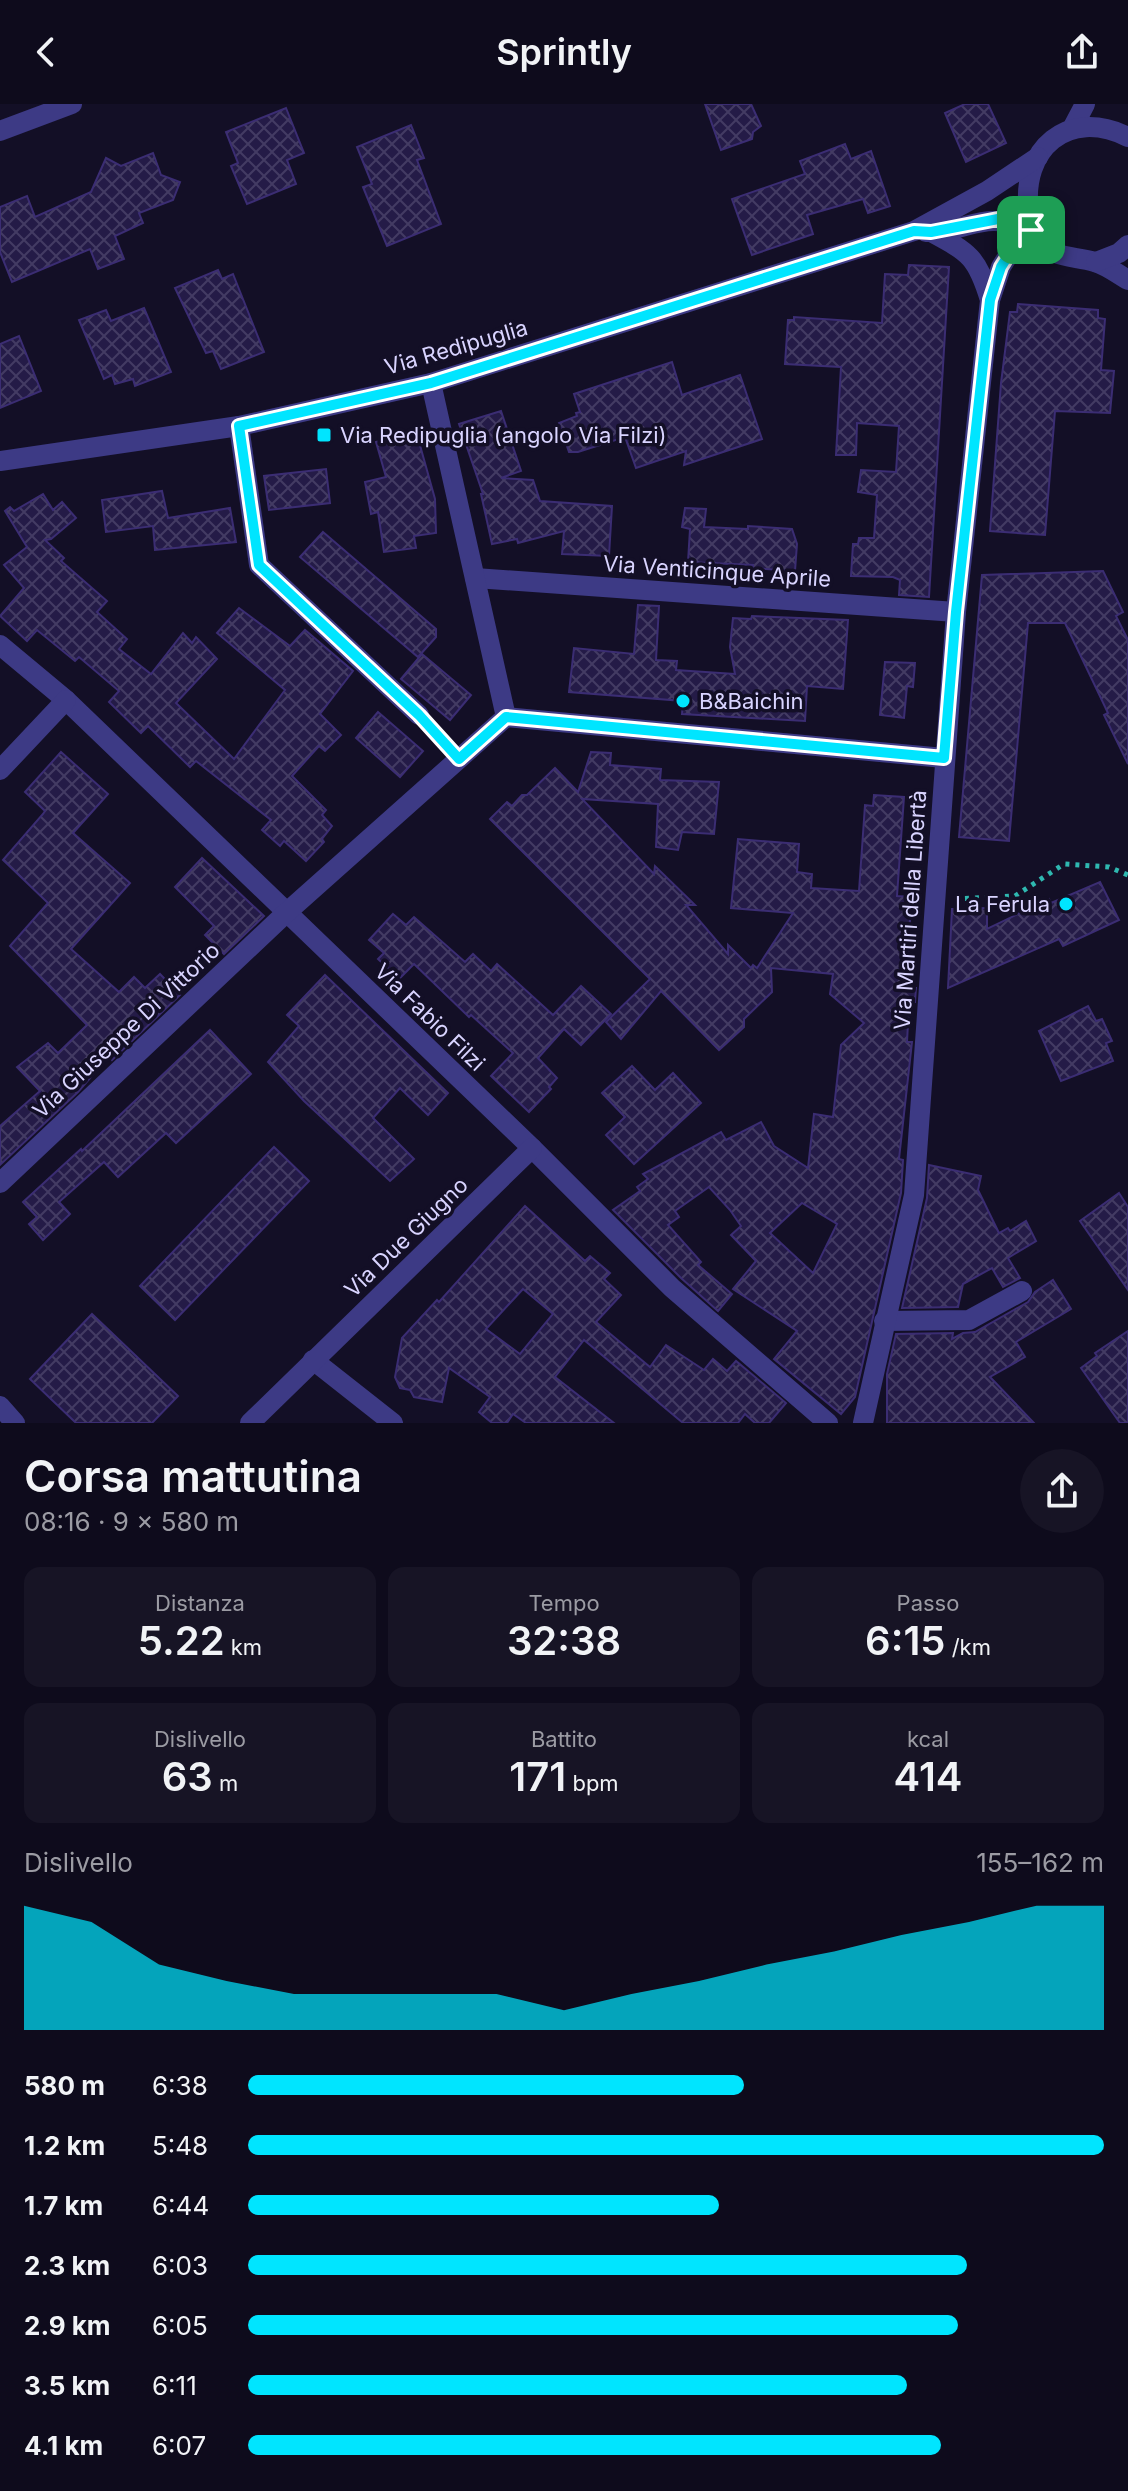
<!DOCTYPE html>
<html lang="it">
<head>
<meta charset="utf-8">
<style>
  :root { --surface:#0e0b1c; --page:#171425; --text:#f1f3f6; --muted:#9b9ba3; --accent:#00e5ff }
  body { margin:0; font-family:Inter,sans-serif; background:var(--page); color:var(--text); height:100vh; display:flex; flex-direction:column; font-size:30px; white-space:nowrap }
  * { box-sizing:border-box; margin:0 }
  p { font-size:26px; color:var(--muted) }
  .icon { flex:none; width:44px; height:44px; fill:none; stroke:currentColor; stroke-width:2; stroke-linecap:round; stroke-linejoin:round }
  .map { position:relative; height:1319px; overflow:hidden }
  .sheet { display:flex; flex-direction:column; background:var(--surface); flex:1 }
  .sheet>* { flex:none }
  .pin { position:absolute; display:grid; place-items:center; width:68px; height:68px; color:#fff; margin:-34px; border-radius:16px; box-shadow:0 4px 12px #0006 }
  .round { display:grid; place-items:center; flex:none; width:84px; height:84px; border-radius:42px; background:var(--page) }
  .headline { display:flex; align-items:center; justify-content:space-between; height:136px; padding:0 24px }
  h1 { font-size:44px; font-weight:600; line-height:60px }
  .metrics { display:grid; grid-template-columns:repeat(3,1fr); gap:12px; height:136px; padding:8px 24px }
  .metrics div { display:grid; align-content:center; border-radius:16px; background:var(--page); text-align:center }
  .metrics b { font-size:40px; font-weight:600 }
  .metrics small { font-size:22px; font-weight:400 }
  .metrics p { font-size:22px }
  .chart { height:224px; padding:16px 24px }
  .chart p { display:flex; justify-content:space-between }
  .chart svg { width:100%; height:144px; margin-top:8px; fill:var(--accent); opacity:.7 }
  ul { padding:0 24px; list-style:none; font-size:26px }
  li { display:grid; grid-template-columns:128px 96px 1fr; align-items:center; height:60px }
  li i { height:20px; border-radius:10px; background:var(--accent) }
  header { display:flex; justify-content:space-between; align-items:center; height:104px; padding:0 24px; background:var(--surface); font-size:36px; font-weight:600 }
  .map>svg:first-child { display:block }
  .building { fill:url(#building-cross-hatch); stroke:#3b2d73; stroke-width:2; fill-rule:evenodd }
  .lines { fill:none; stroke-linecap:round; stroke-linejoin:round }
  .path { stroke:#2fb8b0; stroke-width:5; stroke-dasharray:4 6; stroke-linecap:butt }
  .minor { stroke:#3d3a85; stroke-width:20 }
  .route-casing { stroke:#fff; stroke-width:16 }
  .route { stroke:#00e5ff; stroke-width:10 }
  .poi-dot { fill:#00e5ff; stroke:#130f26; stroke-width:3 }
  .labels { text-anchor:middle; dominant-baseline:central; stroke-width:7; stroke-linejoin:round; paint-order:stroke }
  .street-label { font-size:22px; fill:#d9d4ff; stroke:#130f26 }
  .poi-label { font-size:22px; fill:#d9d4ff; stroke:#130f26; text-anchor:start }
</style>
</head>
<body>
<header><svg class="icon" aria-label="back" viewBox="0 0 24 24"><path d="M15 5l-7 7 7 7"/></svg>Sprintly<svg class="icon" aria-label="share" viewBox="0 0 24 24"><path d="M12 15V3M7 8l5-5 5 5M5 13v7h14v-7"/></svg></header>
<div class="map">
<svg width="1128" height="1319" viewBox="0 0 1128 1319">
  <defs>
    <pattern id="building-cross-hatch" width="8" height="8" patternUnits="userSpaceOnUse" patternTransform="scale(2)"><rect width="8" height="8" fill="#241b47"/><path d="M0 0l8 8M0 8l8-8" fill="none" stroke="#433b63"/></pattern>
  </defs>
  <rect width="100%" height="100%" fill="#130f26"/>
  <g class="building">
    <path d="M705 0H751L761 22 753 28 752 35 721 46Z"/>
    <path d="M965 0H988L1006 39 966 58 945 9Z"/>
    <path d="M286 4 304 49 287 56 296 80 247 100 231 62 238 59 226 28Z"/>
    <path d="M411 21 424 54 417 56 441 120 387 142 363 83 372 80 357 43Z"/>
    <path d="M845 40 851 55 871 47 890 102 868 109 863 95 807 111 813 130 752 151 732 95 805 70 800 57Z"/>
    <path d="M153 49 161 71 180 78 173 96 139 109 143 119 115 132 124 155 98 165 90 145 12 178 0 148V103L27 92 35 113 91 88 106 54 121 62Z"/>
    <path d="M909 161 949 163 929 493 899 491 900 476 893 473 851 472 853 440H858L859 434H874L877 391 858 388 861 366 896 368 899 322 857 319 856 351H836L841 263 785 260 788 216H794V213L882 219 885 170 908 171Z"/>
    <path d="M218 166 222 175 233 170 264 248 221 265 213 247 206 249 175 184Z"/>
    <path d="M1018 200 1098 206V214L1105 215 1101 266 1114 267 1110 309 1055 307 1045 431 990 427 1001 279 1010 208H1017Z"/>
    <path d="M144 204 171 268 135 282 133 275 115 280 112 271 104 275 79 216 106 206 111 217Z"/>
    <path d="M19 232 41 287 0 304V240Z"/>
    <path d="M672 258 682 291 740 271 762 335 684 361 686 347 636 364 625 333 578 348H569L559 319 577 312 576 309 580 308 574 290Z"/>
    <path d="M501 307 521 367 501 374 533 376 540 397 612 402 609 452 562 450 564 427 518 439 517 435 492 440 481 390H483L459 320Z"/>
    <path d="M416 327 435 395 436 429 414 432 416 444 384 448 378 408 371 410 365 378 386 373 376 338Z"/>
    <path d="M326 365 330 399 269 406 264 372Z"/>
    <path d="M162 387 168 414 230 404 236 438 155 446 153 422 106 428 102 396Z"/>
    <path d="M43 390 53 406 62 398 76 414 51 435 45 436 64 454 61 457 107 497 97 508 127 535 119 545 151 570 183 529 192 539 196 533 217 555 176 599 234 655 285 586 217 529 239 504 290 542 305 526 353 567 320 610 341 631 325 647 319 642 292 672 326 706 322 711 332 722 322 735 324 738 306 757 284 737 280 742 262 726 271 716 196 657 190 663 148 622 141 629 109 598 119 587 79 553 75 557 37 526 27 537 0 512 24 484 4 461 27 443 5 407 10 403 14 407Z"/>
    <path d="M685 404 706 405 704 423 748 425V422L792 425 797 440 795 467 753 464V461L688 458 690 425 682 423Z"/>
    <path d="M323 428 436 525V533L418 553 300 453Z"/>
    <path d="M1103 467 1123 508 1116 512 1128 536V660L1104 611 1108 609 1065 519H1028L1009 737 959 733 982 471Z"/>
    <path d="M638 501 659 502 656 556 677 557 676 566 735 570 730 543 733 514 751 515 752 512 848 516 843 585 807 582 805 617 682 610 683 597 569 588 574 544 634 550Z"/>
    <path d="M422 550 471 591 450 616 401 575Z"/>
    <path d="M885 558 915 559 913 583 907 582 904 614 880 611Z"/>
    <path d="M378 608 423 647 400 673 356 634Z"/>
    <path d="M61 648 108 690 73 729 130 779 71 845 119 888 134 873 145 884 160 870 180 891 112 956 109 952 78 988 0 1061V1022L40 987 17 963 48 939 58 949 87 921 10 842 48 799 3 756 43 710 45 707 25 688Z"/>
    <path d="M591 648 611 649 610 661 661 665 660 676 719 678 714 730 682 728 678 746 656 743 658 700 582 695 654 770 655 762 695 801H686L728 850V841L751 864 753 861 757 864 793 809 731 804 738 735 799 740 797 768 812 770 811 784 859 787 865 701 873 702 874 691 904 693 897 792 911 793 907 884H916L915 898 909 901 907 938H912L899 1055 903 1056 901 1089 855 1293 841 1310 774 1255 797 1227 733 1185 756 1157 731 1131 741 1122 730 1106 709 1083 675 1107 679 1113 668 1121 701 1158 698 1161 732 1190 718 1207 681 1174 613 1106 640 1087 637 1083 648 1075 643 1070 721 1028 726 1036 761 1018 774 1042 808 1064 814 1010 833 1013 841 941 864 919 830 890 833 870 771 864 772 888 744 915V923L719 946 661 887 621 935 606 918 650 875 490 715 507 698 512 702 522 691H527L555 664 578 688ZM802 1099 837 1120 813 1169 770 1129Z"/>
    <path d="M202 754 264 812 224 850 205 831 214 822 175 783Z"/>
    <path d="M1100 778 1119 816 1063 842 1059 835 948 884 952 805 987 804V825L1049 795 1051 799Z"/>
    <path d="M393 810 406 821 414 813 465 858 473 850 491 867 497 860 553 911 581 882 611 910 581 941 564 925 538 954 557 974 549 983 551 985 529 1008 491 972 513 949 471 911 469 913 414 860 399 875 378 855 384 849 369 836Z"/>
    <path d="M325 871 448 989 428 1011 400 984 373 1014 414 1055 390 1077 304 997 268 958 299 922 287 911Z"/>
    <path d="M1088 902 1096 917 1102 915 1112 937 1106 939 1113 957 1061 977 1039 927Z"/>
    <path d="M210 926 251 970 176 1039 166 1029 118 1073 104 1058 59 1098 70 1110 43 1136 29 1120 37 1113 23 1098 81 1045 82 1047Z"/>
    <path d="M632 962 655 986 673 969 701 999 634 1060 606 1031 625 1013 602 989Z"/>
    <path d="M274 1043 309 1077 175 1216 140 1182Z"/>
    <path d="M929 1061 981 1072 978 1086 999 1129 1008 1124 1010 1127 1026 1117 1036 1137 1008 1154 1020 1174 1003 1183 992 1164 963 1180 958 1203 902 1204 927 1094Z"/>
    <path d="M1119 1089 1128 1103V1186L1080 1117Z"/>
    <path d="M525 1102 585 1157 590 1152 610 1169 604 1175 621 1191 596 1218 650 1263 666 1241 704 1266 713 1255 727 1267 736 1257 786 1299 769 1319H755L745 1310 738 1319H683L584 1236 555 1273 614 1319H526L513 1310 507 1319H492L479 1308 490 1293 449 1264 442 1298 414 1293 410 1286 400 1284 395 1273 402 1234 437 1196 439 1198ZM523 1185 553 1210 520 1250 486 1225Z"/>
    <path d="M1053 1176 1071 1205 1016 1238 1025 1253 990 1273 1034 1319H887V1270L896 1230 953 1229 952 1235 963 1229 975 1228 1028 1198 1035 1188Z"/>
    <path d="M92 1210 178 1292 152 1319H76L30 1275Z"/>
    <path d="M1128 1227V1319H1120L1081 1264 1097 1252 1095 1249Z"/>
  </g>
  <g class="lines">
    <path class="path" d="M955 795 1015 792 1064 760 1109 763 1128 771"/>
    <g class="minor">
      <path d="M1073 23 1085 0"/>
      <path d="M0 27 72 0"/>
      <path d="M1128 33C1068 3 1020 45 1029 108 1030 116 1030 126 1035 132 1053 156 1070 151 1095 158 1106 161 1118 170 1128 176"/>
      <path d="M926 128C970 129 981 104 1031 126"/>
      <path d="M1096 158 1119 149 1128 141"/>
      <path d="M990 196 1001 163 1018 136 1034 132"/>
      <path d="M239 322 259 461 419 611"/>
      <path d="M0 357 239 322 431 279 914 127 987 87 1038 53"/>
      <path d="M475 474 956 508"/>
      <path d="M0 541 66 596 532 1044 672 1184 828 1319"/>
      <path d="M506 613 944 654"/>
      <path d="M0 666 66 596"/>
      <path d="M0 1079 286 809 506 613 431 279"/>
      <path d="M884 1217 969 1216 1022 1187"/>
      <path d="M313 1256 393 1319"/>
      <path d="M0 1302 15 1319"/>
      <path d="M250 1319 532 1044"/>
      <path d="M863 1319 914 1091 956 508 990 196C977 153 970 149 931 128"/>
    </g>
  </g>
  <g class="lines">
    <defs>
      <path id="route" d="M998 115 1031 126 1034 132 1018 136 1001 163 990 196 956 508 944 654 506 613 459 655 419 611 259 461 239 322 431 279 914 127 931 128Z"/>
    </defs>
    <use href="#route" class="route-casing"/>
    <use href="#route" class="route"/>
  </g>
  <g class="poi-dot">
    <rect x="316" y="323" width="16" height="16" rx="4"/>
    <circle cx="683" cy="597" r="8"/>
    <circle cx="1066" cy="800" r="8"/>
  </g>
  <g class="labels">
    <g class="street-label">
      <text transform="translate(456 243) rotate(-16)">Via Redipuglia</text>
      <text transform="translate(717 467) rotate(4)">Via Venticinque Aprile</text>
      <text transform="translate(910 806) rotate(-86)">Via Martiri della Libertà</text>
      <text transform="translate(430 913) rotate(44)">Via Fabio Filzi</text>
      <text transform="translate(126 926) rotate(-43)">Via Giuseppe Di Vittorio</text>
      <text transform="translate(406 1133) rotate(-44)">Via Due Giugno</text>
    </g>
    <g class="poi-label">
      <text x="340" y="331">Via Redipuglia (angolo Via Filzi)</text>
      <text x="699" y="597">B&amp;Baichin</text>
      <text x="1050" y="800" text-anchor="end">La Ferula</text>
    </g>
  </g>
</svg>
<div class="pin" style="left:1031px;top:126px;background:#1e9e55"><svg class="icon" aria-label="arrive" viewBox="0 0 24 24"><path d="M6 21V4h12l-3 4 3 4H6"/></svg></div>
</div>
<section class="sheet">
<div class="headline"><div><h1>Corsa mattutina</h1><p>08:16 · 9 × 580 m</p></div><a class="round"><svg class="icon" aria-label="share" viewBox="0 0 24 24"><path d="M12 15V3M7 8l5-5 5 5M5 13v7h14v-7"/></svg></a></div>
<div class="metrics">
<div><p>Distanza</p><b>5.22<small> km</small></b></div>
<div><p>Tempo</p><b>32:38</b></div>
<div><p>Passo</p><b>6:15<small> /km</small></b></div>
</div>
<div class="metrics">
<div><p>Dislivello</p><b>63<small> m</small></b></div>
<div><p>Battito</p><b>171<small> bpm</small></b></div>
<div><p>kcal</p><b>414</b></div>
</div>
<div class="chart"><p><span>Dislivello</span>155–162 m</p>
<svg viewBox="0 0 160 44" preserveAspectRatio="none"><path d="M0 44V6L10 11L20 24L30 29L40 33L50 33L60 33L70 33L80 38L90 33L100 29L110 24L120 20L130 15L140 11L150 6L160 6V44z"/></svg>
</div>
<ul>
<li><b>580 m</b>6:38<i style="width:58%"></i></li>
<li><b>1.2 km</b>5:48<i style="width:100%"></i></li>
<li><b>1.7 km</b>6:44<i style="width:55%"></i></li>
<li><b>2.3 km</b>6:03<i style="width:84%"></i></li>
<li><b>2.9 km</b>6:05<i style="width:83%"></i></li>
<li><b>3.5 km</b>6:11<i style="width:77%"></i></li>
<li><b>4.1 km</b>6:07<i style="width:81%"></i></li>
</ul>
</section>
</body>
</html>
